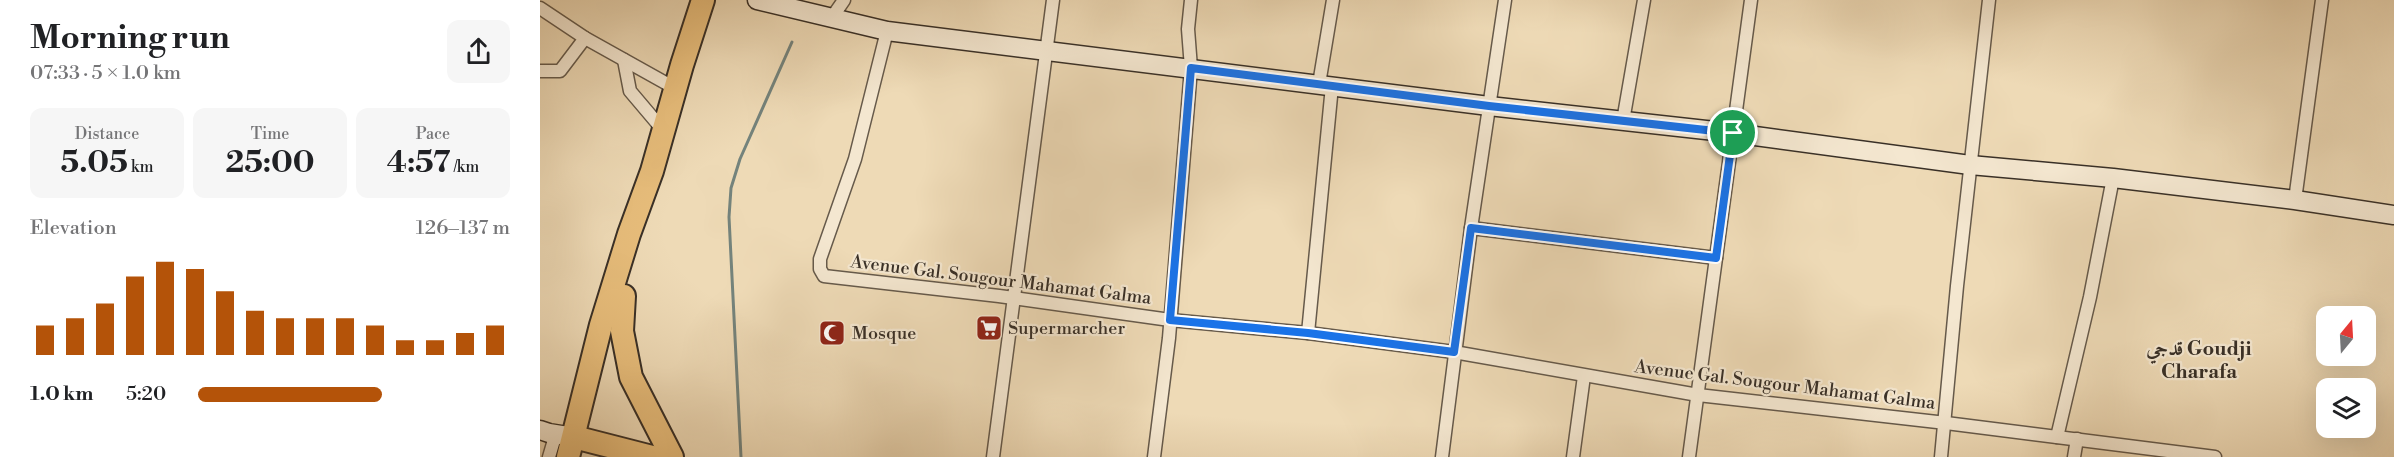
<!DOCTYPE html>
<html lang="en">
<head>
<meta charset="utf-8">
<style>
  :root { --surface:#fff; --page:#f6f6f6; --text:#202124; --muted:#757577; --accent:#b45309 }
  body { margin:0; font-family:"Libre Bodoni",Amiri,serif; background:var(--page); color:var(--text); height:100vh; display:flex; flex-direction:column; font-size:22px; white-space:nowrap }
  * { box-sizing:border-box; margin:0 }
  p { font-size:20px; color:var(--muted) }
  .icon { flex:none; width:33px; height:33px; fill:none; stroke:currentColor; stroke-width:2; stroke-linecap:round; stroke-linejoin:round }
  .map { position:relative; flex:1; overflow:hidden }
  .sheet { display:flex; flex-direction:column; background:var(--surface); width:540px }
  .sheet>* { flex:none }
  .needle { width:39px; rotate:18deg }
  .controls { position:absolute; left:1776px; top:306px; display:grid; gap:12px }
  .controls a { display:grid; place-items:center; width:60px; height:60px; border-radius:12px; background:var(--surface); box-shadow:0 6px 24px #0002; font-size:30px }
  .pin { position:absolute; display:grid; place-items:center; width:51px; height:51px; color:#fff; margin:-26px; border:3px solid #fff; border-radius:50%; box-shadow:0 2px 6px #0007 }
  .round { display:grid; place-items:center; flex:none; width:63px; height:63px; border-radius:12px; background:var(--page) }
  .head { display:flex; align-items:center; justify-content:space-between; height:102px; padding:0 30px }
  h1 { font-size:33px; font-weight:800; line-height:45px }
  .stats { display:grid; grid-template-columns:repeat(3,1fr); gap:9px; height:102px; padding:6px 30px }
  .stats div { display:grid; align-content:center; border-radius:12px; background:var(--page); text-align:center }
  .stats b { font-size:30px; font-weight:800 }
  .stats small { font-size:16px; font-weight:400 }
  .stats p { font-size:16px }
  .chart { height:168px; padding:12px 30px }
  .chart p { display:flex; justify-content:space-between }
  .chart svg { width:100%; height:108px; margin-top:6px; stroke:var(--accent); stroke-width:6 }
  ul { padding:0 30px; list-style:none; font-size:20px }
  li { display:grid; grid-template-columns:96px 72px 1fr; align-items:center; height:45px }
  li i { height:15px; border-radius:8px; background:var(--accent) }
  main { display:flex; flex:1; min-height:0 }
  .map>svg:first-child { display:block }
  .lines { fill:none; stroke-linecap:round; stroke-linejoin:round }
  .stream { stroke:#74837c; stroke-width:3 }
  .street-casing { stroke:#665a4b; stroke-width:15 }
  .secondary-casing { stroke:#393027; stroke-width:21 }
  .highway-casing { stroke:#393027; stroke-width:26 }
  .street { stroke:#f4e7d0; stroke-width:12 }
  .secondary { stroke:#f4e7d0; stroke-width:18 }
  .highway { stroke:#e7bd7b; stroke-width:22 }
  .route-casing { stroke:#fff; stroke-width:12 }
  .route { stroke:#1a73e8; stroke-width:8 }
  .labels { text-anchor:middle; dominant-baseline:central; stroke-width:4.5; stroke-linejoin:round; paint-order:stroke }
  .street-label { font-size:18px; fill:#393027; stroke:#f4e7d0 }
  .poi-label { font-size:18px; fill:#393027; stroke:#f4e7d0; text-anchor:start }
  .neighbourhood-label { font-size:20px; font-weight:bold; fill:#393027; stroke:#f4e7d0 }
</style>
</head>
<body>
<main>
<section class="sheet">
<div class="head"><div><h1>Morning run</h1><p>07:33 · 5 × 1.0 km</p></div><a class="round"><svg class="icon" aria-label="share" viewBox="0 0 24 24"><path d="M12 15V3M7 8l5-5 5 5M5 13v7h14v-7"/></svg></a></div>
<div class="stats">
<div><p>Distance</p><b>5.05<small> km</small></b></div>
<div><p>Time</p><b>25:00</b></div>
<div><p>Pace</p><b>4:57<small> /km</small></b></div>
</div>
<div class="chart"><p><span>Elevation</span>126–137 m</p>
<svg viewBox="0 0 160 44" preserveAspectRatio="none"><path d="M5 44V32M15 44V29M25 44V23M35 44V12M45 44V6M55 44V9M65 44V18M75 44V26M85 44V29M95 44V29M105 44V29M115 44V32M125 44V38M135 44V38M145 44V35M155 44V32"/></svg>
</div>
<ul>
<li><b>1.0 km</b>5:20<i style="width:59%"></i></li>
</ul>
</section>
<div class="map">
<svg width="1854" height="457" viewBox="0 0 1854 457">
  <rect width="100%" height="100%" fill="#eedab6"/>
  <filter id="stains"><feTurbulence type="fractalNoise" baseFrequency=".00333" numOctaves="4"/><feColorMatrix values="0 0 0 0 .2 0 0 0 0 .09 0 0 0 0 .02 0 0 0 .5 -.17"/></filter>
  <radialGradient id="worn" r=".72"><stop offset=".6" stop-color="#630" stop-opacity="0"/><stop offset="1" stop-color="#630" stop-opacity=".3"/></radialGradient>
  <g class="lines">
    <path class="stream" d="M201 457 189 217 191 188 200 159 252 42"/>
    <defs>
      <g id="street">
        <path d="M0 8 45 38 131 86 130 93"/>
        <path d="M293 16 304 0"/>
        <path d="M347 31 315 159 280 259V269L284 276 459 296 630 320 768 333 914 352 1158 395 1406 423 1675 457"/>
        <path d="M84 60 90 91 123 130"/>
        <path d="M0 71H20L45 38"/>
        <path d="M779 84 793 0"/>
        <path d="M1083 121 1104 0"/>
        <path d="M1755 200 1782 0"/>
        <path d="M931 228 1176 258"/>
        <path d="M768 333 792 86"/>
        <path d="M1517 437 1550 297 1573 178"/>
        <path d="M9 457 14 440"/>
        <path d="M453 457 513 0"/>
        <path d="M614 457 629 338 651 68 648 29 651 0"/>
        <path d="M902 457 931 228 965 0"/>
        <path d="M1033 457 1044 376"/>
        <path d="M1149 457 1211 0"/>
        <path d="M1401 457 1417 286 1449 0"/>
        <path d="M1534 457 1537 439"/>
      </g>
      <g id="secondary">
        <path d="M217 0 347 31 949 106 1193 133 1430 165 1573 178 1755 200 1854 215"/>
        <path d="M0 430 9 433 34 437"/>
      </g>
      <g id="highway">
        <path d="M84 296 82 331 91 377 132 457"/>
        <path d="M34 437 112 457"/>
        <path d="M28 457 61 325 89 234 112 171 142 65 163 0"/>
      </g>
    </defs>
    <use href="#street" class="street-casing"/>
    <use href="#secondary" class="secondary-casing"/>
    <use href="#highway" class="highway-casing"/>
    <use href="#street" class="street"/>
    <use href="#secondary" class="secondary"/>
    <use href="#highway" class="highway"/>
  </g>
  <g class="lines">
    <defs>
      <path id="route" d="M651 68 949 106 1193 133 1176 258 931 228 914 352 768 333 630 320Z"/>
    </defs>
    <use href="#route" class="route-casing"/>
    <use href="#route" class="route"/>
  </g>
  <defs>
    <symbol id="supermarket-square" viewBox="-11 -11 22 22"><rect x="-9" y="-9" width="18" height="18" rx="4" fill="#8f2418" stroke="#f4e7d0"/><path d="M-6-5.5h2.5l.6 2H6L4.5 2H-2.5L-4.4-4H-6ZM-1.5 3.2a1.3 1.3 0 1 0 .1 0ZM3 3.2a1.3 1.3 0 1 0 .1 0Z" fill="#fff"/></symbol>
    <symbol id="mosque-square" viewBox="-11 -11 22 22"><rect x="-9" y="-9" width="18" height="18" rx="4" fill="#8f2418" stroke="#f4e7d0"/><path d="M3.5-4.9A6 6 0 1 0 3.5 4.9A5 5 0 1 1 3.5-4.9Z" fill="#fff"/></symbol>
  </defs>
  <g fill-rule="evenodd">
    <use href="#supermarket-square" x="434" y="313" width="30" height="30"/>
    <use href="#mosque-square" x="277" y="318" width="30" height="30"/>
  </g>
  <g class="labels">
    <g class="street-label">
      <text transform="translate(461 280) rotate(7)">Avenue Gal. Sougour Mahamat Galma</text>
      <text transform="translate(1245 385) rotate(7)">Avenue Gal. Sougour Mahamat Galma</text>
    </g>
    <g class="poi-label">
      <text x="468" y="328">Supermarcher</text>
      <text x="312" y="333">Mosque</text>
    </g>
    <g class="neighbourhood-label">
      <text x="1659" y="349">قدجي Goudji<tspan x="1659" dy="23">Charafa</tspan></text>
    </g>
  </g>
  <rect width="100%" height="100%" filter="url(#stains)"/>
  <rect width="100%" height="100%" fill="url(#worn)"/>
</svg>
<div class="controls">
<a><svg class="needle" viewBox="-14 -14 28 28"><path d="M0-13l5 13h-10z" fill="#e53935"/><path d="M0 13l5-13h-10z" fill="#757577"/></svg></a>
<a><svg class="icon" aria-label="layers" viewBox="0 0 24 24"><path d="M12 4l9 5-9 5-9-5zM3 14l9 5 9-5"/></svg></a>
</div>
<div class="pin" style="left:1193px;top:133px;background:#1e9e55"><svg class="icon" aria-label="arrive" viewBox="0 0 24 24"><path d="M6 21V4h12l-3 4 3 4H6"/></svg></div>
</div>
</main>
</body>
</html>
